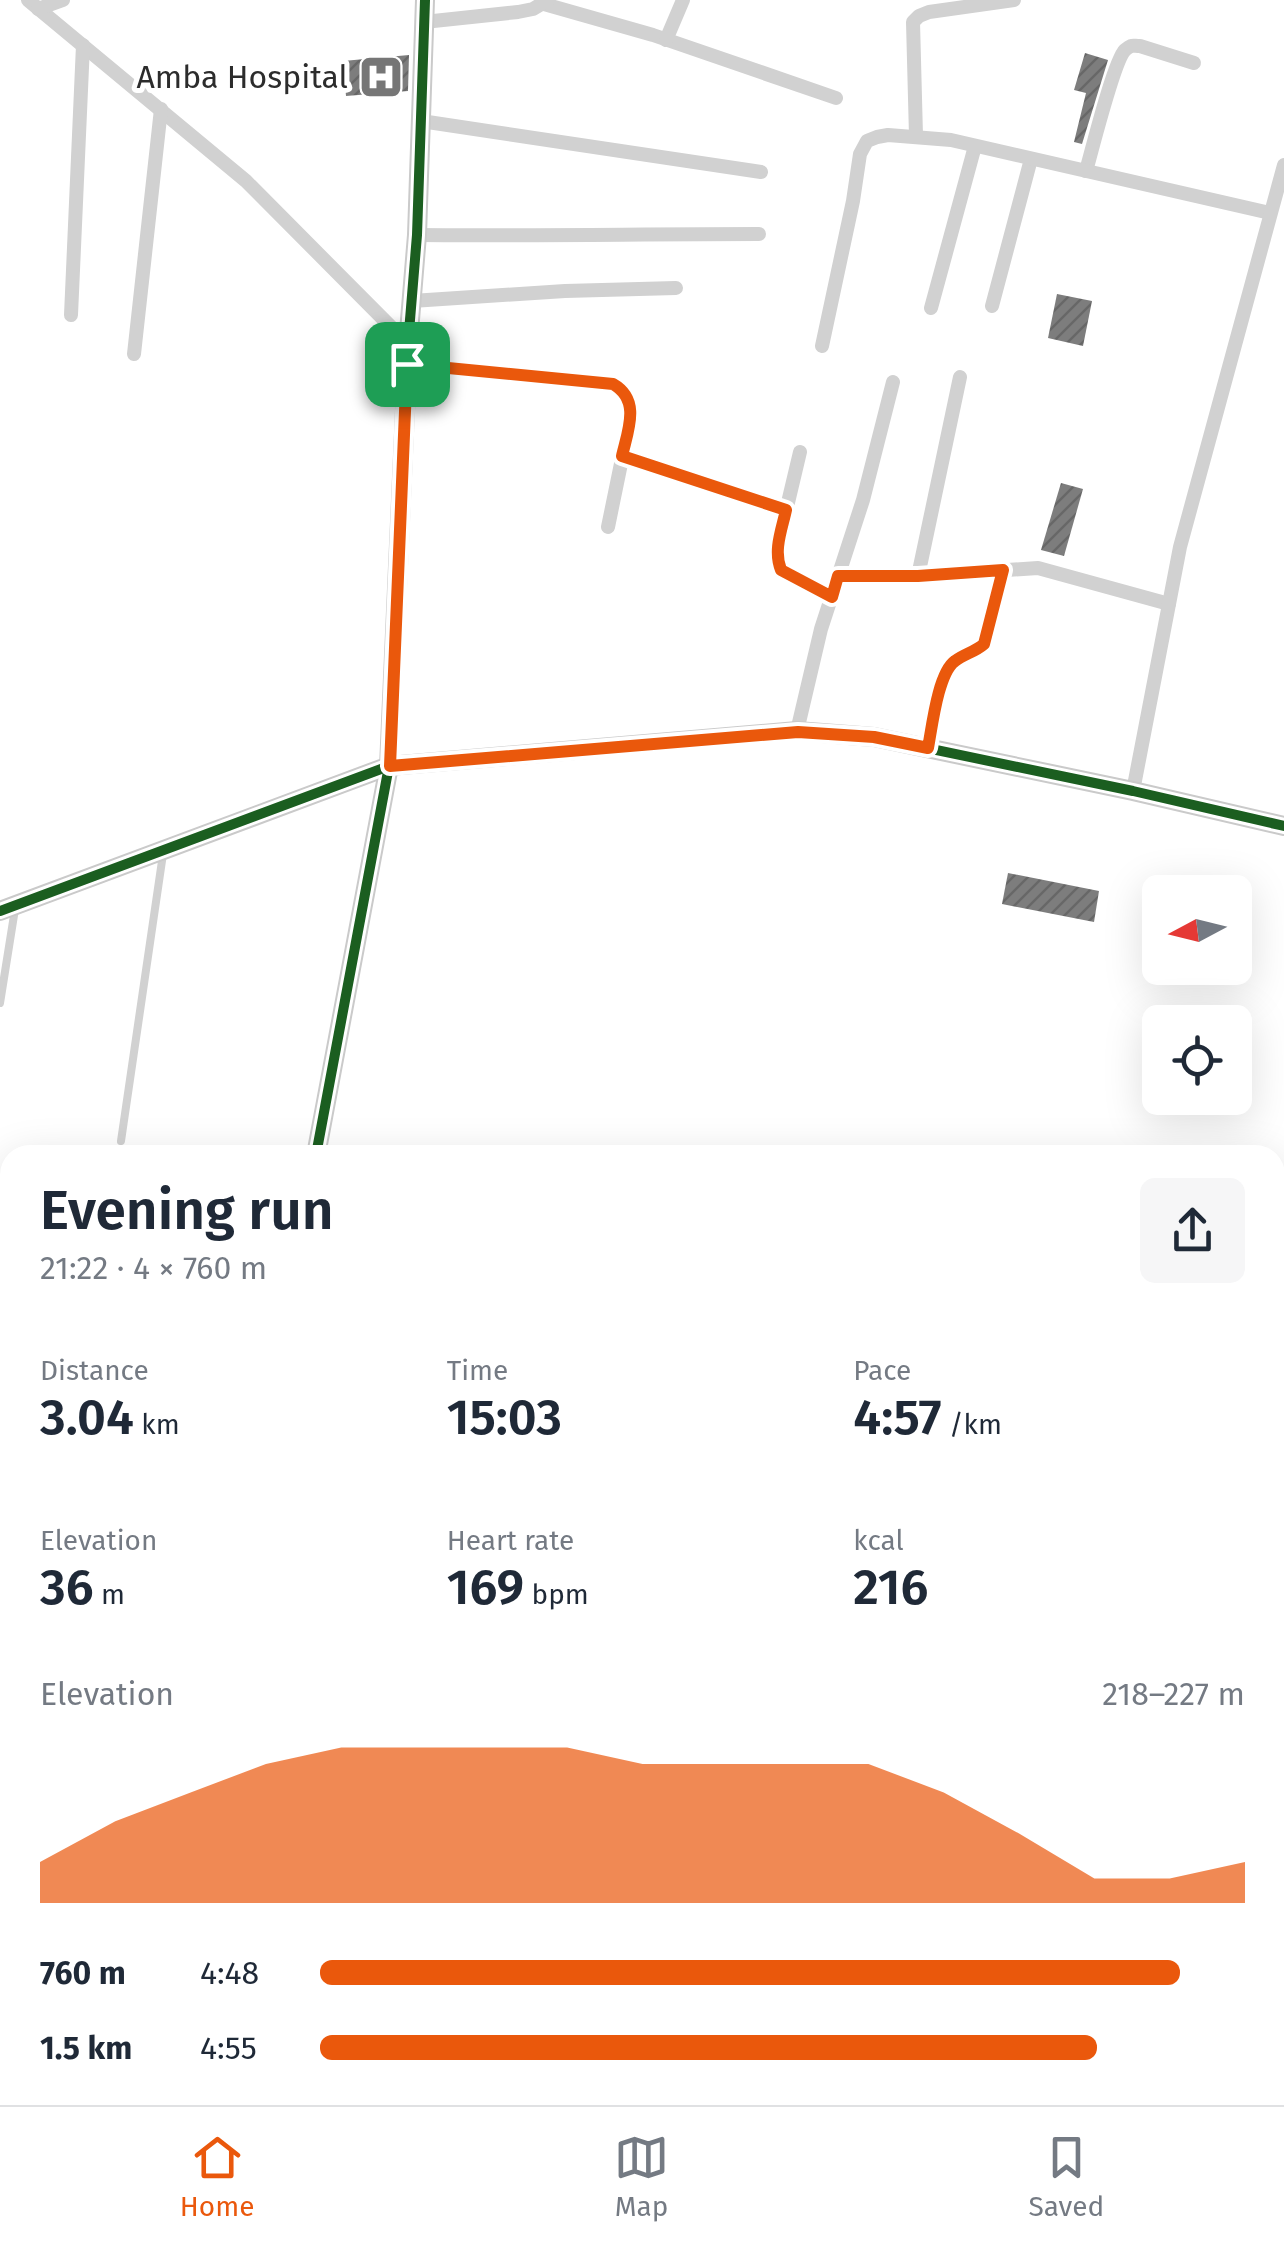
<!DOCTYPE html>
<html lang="en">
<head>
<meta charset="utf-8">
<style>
  :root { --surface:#fff; --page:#f6f6f7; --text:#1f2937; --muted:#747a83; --line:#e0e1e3; --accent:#ea580c }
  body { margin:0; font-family:"Fira Sans",sans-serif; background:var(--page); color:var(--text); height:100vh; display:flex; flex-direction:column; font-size:38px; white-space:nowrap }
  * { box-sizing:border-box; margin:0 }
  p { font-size:32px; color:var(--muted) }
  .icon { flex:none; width:55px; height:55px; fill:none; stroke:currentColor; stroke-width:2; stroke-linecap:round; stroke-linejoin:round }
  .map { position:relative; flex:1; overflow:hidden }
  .sheet { position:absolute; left:0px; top:1145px; width:1285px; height:960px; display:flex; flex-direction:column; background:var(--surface); border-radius:30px 30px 0 0; box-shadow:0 10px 40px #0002 }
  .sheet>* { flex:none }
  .needle { width:65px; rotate:263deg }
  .buttons { position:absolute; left:1142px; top:875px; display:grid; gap:20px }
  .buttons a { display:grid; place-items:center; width:110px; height:110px; border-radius:15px; background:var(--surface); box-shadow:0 10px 40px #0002; font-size:50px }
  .pin { position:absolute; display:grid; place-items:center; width:85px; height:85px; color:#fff; margin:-42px; border-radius:20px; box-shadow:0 5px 15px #0006 }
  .round { display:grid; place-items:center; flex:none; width:105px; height:105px; border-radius:15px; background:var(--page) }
  .head { display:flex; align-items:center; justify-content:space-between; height:170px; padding:0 40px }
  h1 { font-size:55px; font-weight:600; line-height:75px }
  .metrics { display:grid; grid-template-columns:repeat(3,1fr); gap:15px; height:170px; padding:10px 40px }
  .metrics div { display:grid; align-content:center }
  .metrics b { font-size:50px; font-weight:600 }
  .metrics small { font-size:28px; font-weight:400 }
  .metrics p { font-size:28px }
  .chart { height:280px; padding:20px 40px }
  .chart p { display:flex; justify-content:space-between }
  .chart svg { width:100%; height:180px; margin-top:10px; fill:var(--accent); opacity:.7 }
  ul { padding:0 40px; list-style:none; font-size:32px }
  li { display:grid; grid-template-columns:160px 120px 1fr; align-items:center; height:75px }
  li i { height:25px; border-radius:12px; background:var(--accent) }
  .menu { display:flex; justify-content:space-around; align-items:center; height:140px; border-top:2px solid var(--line); background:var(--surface); font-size:28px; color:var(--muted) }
  .menu a { display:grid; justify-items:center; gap:5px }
  .menu .selected { color:var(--accent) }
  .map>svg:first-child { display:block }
  .building { fill:url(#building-hatch) }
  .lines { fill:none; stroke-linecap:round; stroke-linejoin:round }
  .lane { stroke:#d1d1d1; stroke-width:8 }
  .street { stroke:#d1d1d1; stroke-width:14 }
  .secondary { stroke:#cacaca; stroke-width:20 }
  .cycleway-casing { stroke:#fff; stroke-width:16 }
  .cycleway { stroke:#1b5e20; stroke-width:10 }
  .route-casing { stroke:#fff; stroke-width:20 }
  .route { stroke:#ea580c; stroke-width:12 }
  .labels { text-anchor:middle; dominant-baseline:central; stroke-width:10; stroke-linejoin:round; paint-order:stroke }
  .poi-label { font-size:32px; fill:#2c2c2c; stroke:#fff; text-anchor:end }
</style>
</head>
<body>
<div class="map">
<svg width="1284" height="2105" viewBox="0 0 1284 2105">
  <defs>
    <pattern id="building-hatch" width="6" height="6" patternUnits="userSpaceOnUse" patternTransform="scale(2.5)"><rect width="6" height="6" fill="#7d7d7d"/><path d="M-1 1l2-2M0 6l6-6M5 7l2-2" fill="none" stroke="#676767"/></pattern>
  </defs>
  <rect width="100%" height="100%" fill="#fff"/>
  <g class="building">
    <path d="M1085 53 1108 60 1082 144 1074 142 1086 93 1074 90Z"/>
    <path d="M409 55 408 91 346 96 343 61Z"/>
    <path d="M1057 294 1092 301 1083 346 1048 338Z"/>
    <path d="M1061 483 1083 489 1064 556 1041 550Z"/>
    <path d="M1008 873 1099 891 1094 922 1002 904Z"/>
  </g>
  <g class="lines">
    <g class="lane">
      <path d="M0 1003 15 909"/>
      <path d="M121 1141 163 854"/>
      <path d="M0 1662 10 1651"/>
    </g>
    <g class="street">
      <path d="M28 0 246 181 408 344"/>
      <path d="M544 4 653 35 836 98"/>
      <path d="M38 9 63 0"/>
      <path d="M424 22 518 12 533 9 548 0"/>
      <path d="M666 40 683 0"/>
      <path d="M421 121 761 172"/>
      <path d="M916 136 913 22 919 16 929 12 1014 0"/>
      <path d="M1086 171C1092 150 1114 61 1125 50 1132 44 1132 46 1140 46L1194 63"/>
      <path d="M417 235C532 236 645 234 759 234"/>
      <path d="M412 301 565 291 676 288"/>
      <path d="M992 306 1031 159"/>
      <path d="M931 308 975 146"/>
      <path d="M71 315 83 45"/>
      <path d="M822 346 853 201 860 154 867 141 877 137 888 135 951 140 1270 213"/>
      <path d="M134 354 161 109"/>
      <path d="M407 364 602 382C620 386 627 392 632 410L608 527"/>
      <path d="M800 452 777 549C777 553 777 562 779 566 785 578 818 590 831 597"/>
      <path d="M622 456 787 510"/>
      <path d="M838 575 918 576 1038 568 1169 604"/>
      <path d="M918 576 960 377"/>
      <path d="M797 731 821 629 863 500 893 382"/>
      <path d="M928 748C932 728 938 681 949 666 957 656 974 653 984 644L1003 570"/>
      <path d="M1133 791 1180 547 1284 165"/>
      <path d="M1275 1514 1284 1493"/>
      <path d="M1275 1840H1284"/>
      <path d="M0 1964 10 1970"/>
      <path d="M405 2095 424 2105"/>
      <path d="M106 2105 114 2095"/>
      <path d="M301 2105 303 2095"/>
    </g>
    <g class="secondary">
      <path d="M0 911 389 766 797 731 874 737 1133 791 1284 826"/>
      <path d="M316 1155 389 766 408 344 417 235 425 0"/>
      <path d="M0 1596 10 1598"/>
      <path d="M978 2095 994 2105"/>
      <path d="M620 2105 628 2095"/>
      <path d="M1281 2105 1284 2092"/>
    </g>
    <defs>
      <g id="cycleway">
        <path d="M0 911 389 766 797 731 874 737 1133 791 1284 826"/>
        <path d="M316 1155 389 766 408 344 417 235 425 0"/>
      </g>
    </defs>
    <use href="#cycleway" class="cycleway-casing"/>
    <use href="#cycleway" class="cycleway"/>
  </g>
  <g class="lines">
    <defs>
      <path id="route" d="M407 364 613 384C641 400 628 430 622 456L786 510C782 529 773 550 781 570L832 597 838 576H918L1003 570 984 644C975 652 964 654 955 661 938 673 932 727 928 748L874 737 798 732 390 766Z"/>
    </defs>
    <use href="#route" class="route-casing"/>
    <use href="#route" class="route"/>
  </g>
  <defs>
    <symbol id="hospital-square" viewBox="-11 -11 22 22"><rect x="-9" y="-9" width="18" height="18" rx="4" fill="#767676" stroke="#fff"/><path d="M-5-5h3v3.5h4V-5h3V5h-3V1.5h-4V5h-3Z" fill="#fff"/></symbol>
  </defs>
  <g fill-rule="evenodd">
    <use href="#hospital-square" x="356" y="52" width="50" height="50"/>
  </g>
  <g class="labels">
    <g class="poi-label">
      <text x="348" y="77">Amba Hospital</text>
    </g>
  </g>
</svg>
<div class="buttons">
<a><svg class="needle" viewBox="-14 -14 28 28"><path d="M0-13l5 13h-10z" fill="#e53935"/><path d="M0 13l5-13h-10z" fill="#747a83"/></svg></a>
<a><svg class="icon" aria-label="locate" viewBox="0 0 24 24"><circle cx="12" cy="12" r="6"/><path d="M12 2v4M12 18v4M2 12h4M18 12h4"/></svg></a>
</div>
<div class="pin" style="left:407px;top:364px;background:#1e9e55"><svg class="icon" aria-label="arrive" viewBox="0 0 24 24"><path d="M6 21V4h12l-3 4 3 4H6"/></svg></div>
<section class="sheet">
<div class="head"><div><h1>Evening run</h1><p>21:22 · 4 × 760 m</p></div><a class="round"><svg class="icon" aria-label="share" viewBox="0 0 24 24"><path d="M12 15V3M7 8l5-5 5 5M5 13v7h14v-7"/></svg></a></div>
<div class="metrics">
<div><p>Distance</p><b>3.04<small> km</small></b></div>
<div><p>Time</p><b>15:03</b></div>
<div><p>Pace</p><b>4:57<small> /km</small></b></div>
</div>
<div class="metrics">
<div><p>Elevation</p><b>36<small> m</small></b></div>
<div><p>Heart rate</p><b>169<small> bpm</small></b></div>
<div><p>kcal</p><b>216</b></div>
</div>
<div class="chart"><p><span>Elevation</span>218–227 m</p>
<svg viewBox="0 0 160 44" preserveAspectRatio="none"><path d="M0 44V34L10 24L20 17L30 10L40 6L50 6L60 6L70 6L80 10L90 10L100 10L110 10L120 17L130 27L140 38L150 38L160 34V44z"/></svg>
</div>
<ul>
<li><b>760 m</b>4:48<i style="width:93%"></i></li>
<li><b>1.5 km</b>4:55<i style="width:84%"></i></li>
</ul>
</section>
</div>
<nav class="menu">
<a class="selected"><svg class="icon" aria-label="home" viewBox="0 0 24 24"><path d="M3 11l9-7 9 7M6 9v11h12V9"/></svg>Home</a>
<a><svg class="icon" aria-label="map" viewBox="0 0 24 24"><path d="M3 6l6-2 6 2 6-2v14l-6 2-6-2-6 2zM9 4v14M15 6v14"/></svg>Map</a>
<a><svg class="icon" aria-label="saved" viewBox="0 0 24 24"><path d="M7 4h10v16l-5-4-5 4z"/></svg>Saved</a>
</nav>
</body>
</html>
